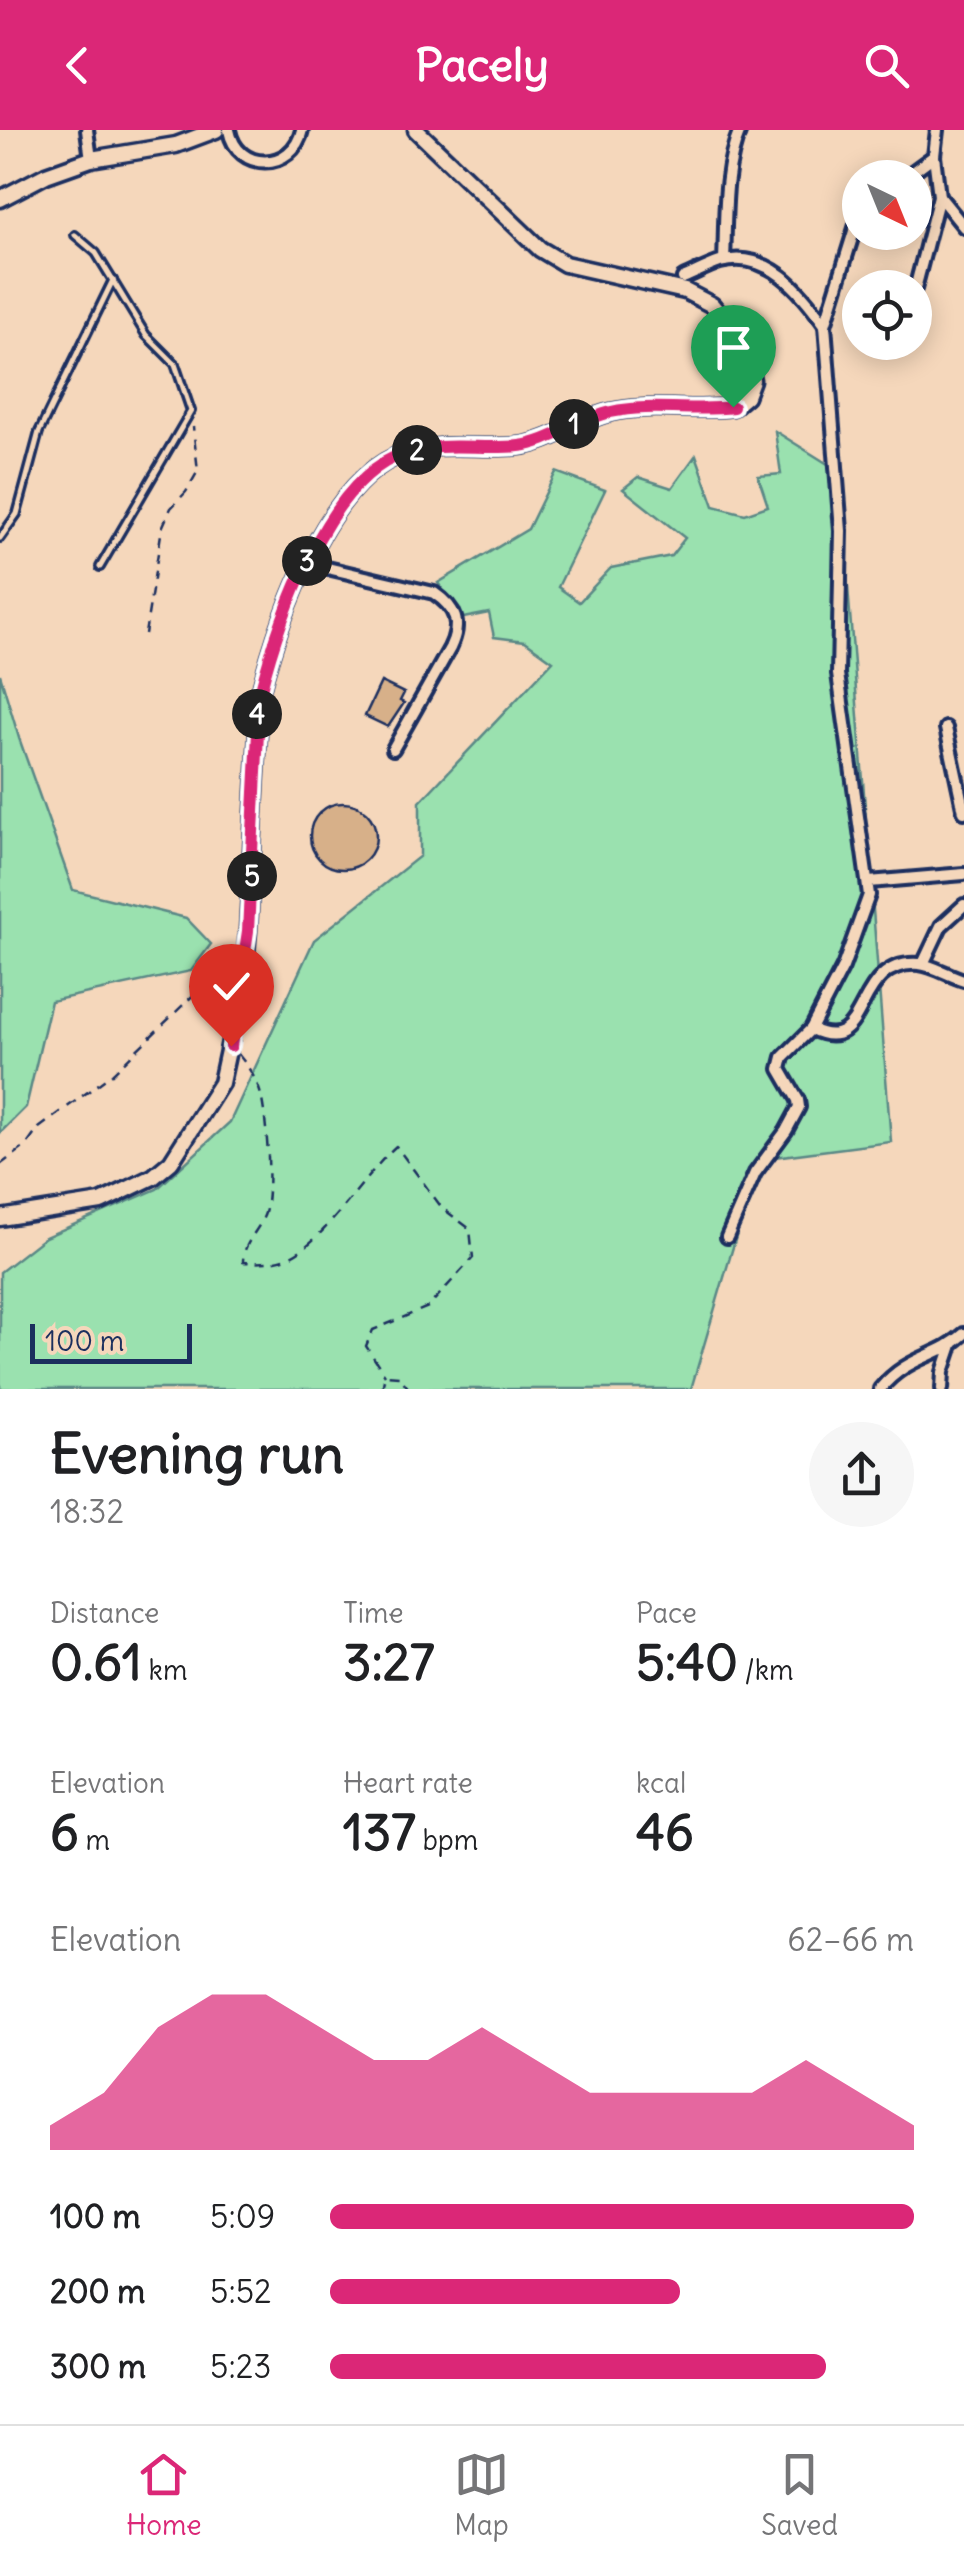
<!DOCTYPE html>
<html lang="en">
<head>
<meta charset="utf-8">
<style>
  :root { --surface:#fff; --page:#f6f6f6; --text:#202124; --muted:#757577; --line:#e0e0e0; --accent:#db2777 }
  body { margin:0; font-family:Delius,sans-serif; background:var(--page); color:var(--text); height:100vh; display:flex; flex-direction:column; font-size:38px; white-space:nowrap }
  * { box-sizing:border-box; margin:0 }
  p { font-size:32px; color:var(--muted) }
  .icon { flex:none; width:55px; height:55px; fill:none; stroke:currentColor; stroke-width:2; stroke-linecap:round; stroke-linejoin:round }
  .map { position:relative; height:1259px; overflow:hidden }
  .details { display:flex; flex-direction:column; background:var(--surface); flex:1 }
  .details>* { flex:none }
  .needle { width:65px; rotate:137deg }
  .buttons { position:absolute; left:842px; top:30px; display:grid; gap:20px }
  .buttons a { display:grid; place-items:center; width:90px; height:90px; border-radius:50%; background:var(--surface); box-shadow:0 5px 25px #0003; font-size:50px }
  .scale { position:absolute; left:30px; bottom:25px; width:162px; box-sizing:border-box; padding-left:10px; border:5px solid #1b2f5e; border-top:0; font-size:28px; line-height:35px; white-space:nowrap; color:#1b2f5e; -webkit-text-stroke:8px #f5d7bb; paint-order:stroke }
  .pin { position:absolute; display:grid; place-items:center; width:85px; height:85px; color:#fff; margin:-102px -42px; border-radius:50% 50% 50% 0; rotate:-45deg; box-shadow:0 0 10px #0007 }
  .pin .icon { rotate:45deg }
  .km { position:absolute; width:50px; height:50px; margin:-25px; border-radius:50%; background:#222; color:#fff; font-size:28px; line-height:50px; text-align:center }
  .round { display:grid; place-items:center; flex:none; width:105px; height:105px; border-radius:52px; background:var(--page) }
  .summary { display:flex; align-items:center; justify-content:space-between; height:170px; padding:0 50px }
  h1 { font-size:55px; font-weight:700; line-height:75px }
  .figures { display:grid; grid-template-columns:repeat(3,1fr); gap:15px; height:170px; padding:10px 50px }
  .figures div { display:grid; align-content:center }
  .figures b { font-size:50px; font-weight:700 }
  .figures small { font-size:28px; font-weight:400 }
  .figures p { font-size:28px }
  .chart { height:280px; padding:20px 50px }
  .chart p { display:flex; justify-content:space-between }
  .chart svg { width:100%; height:180px; margin-top:10px; fill:var(--accent); opacity:.7 }
  ul { padding:0 50px; list-style:none; font-size:32px }
  li { display:grid; grid-template-columns:160px 120px 1fr; align-items:center; height:75px }
  li i { height:25px; border-radius:12px; background:var(--accent) }
  header { display:flex; justify-content:space-between; align-items:center; height:130px; padding:0 50px; background:var(--accent); color:#fff; font-size:45px; font-weight:700 }
  .tabs { display:flex; justify-content:space-around; align-items:center; height:140px; border-top:2px solid var(--line); background:var(--surface); font-size:28px; color:var(--muted) }
  .tabs a { display:grid; justify-items:center; gap:5px }
  .tabs .current { color:var(--accent) }
  .map>svg:first-child { display:block }
  .green { fill:#9ae1af; stroke:#5a8886; stroke-width:2.5 }
  .building { fill:#d7b089; stroke:#1b2f5e; stroke-width:2.5 }
  .lines { fill:none; stroke-linecap:round; stroke-linejoin:round }
  .lane-casing { stroke:#1b2f5e; stroke-width:12 }
  .street-casing { stroke:#1b2f5e; stroke-width:18 }
  .secondary-casing { stroke:#1b2f5e; stroke-width:21 }
  .path { stroke:#1b2f5e; stroke-width:2.5; stroke-dasharray:10 8; stroke-linecap:butt }
  .lane { stroke:#f5d7bb; stroke-width:5 }
  .street { stroke:#f5d7bb; stroke-width:10 }
  .secondary { stroke:#f5d7bb; stroke-width:14 }
  .route-casing { stroke:#fff; stroke-width:20 }
  .route { stroke:#db2777; stroke-width:12 }
</style>
</head>
<body>
<header><svg class="icon" aria-label="back" viewBox="0 0 24 24"><path d="M15 5l-7 7 7 7"/></svg>Pacely<svg class="icon" aria-label="search" viewBox="0 0 24 24"><circle cx="10" cy="10" r="6"/><path d="M15 15l6 6"/></svg></header>
<div class="map">
<svg width="964" height="1259" viewBox="0 0 964 1259">
  <rect width="100%" height="100%" fill="#f5d7bb"/>
  <filter id="ink" filterUnits="userSpaceOnUse"><feTurbulence type="fractalNoise" baseFrequency=".01" numOctaves="2"/><feDisplacementMap in="SourceGraphic" scale="20" xChannelSelector="R" yChannelSelector="G"/><feConvolveMatrix kernelMatrix="1 2 1 2 8 2 1 2 1" color-interpolation-filters="sRGB"/></filter>
  <g filter="url(#ink)">
    <g class="green">
      <path d="M775 301 839 341 891 1012 759 1029 691 1259H0V1142L45 1107 157 1059 230 992 314 810 420 726V672L553 531 525 511 494 507 489 483 463 488 438 453 528 399 556 342 605 360 558 457 579 472 611 438 671 426 685 408 623 359 638 347 672 358 696 325 714 376 745 384 768 376 758 346 781 344Z"/>
      <path d="M0 544 19 608 73 760 186 788 211 814 191 841 51 871 26 977 0 1003Z"/>
    </g>
    <g class="building">
      <path d="M381 552 404 563 400 571 404 573 388 597 365 586Z"/>
      <circle cx="343" cy="706" r="33"/>
    </g>
    <g class="lines">
      <defs>
        <g id="lane">
          <path d="M75 105 96 123 146 205 175 234 191 281 100 437"/>
          <path d="M0 408 17 384 39 302 113 150"/>
        </g>
        <g id="street">
          <path d="M87 0 91 29"/>
          <path d="M229 0C237 43 293 41 302 0"/>
          <path d="M937 0 934 26 939 66 964 97"/>
          <path d="M904 48 934 26"/>
          <path d="M724 131C726 87 723 41 740 0"/>
          <path d="M683 148C695 143 708 136 720 132 768 119 802 162 825 195"/>
          <path d="M915 159 939 66"/>
          <path d="M897 215 898 212"/>
          <path d="M306 433 434 463C456 478 462 493 450 518L393 619"/>
          <path d="M946 598 964 682"/>
          <path d="M869 752 964 744"/>
          <path d="M923 834 941 796 964 775"/>
          <path d="M811 899C872 929 850 829 919 834 933 835 949 846 964 850"/>
          <path d="M727 1107 755 1043 786 1001 799 977 798 970 780 939 783 927 811 899 843 837 869 765 838 544 841 401 825 195 860 82"/>
          <path d="M880 1259C908 1225 938 1228 964 1204"/>
          <path d="M942 1259 943 1242 952 1215"/>
        </g>
        <g id="secondary">
          <path d="M0 69 46 45 91 29 176 15 216 0"/>
          <path d="M0 1088 101 1072 153 1047 171 1032 221 953 244 846 248 801 260 563C278 492 327 347 405 323 442 311 481 320 519 316 549 313 580 289 611 282 651 273 693 282 733 277L746 266 752 250 748 230 739 208 712 175 685 161 565 134 540 119 416 0"/>
        </g>
      </defs>
      <use href="#lane" class="lane-casing"/>
      <use href="#street" class="street-casing"/>
      <use href="#secondary" class="secondary-casing"/>
      <g class="path">
        <path d="M145 504 162 398 171 378 186 362 198 341 193 297"/>
        <path d="M238 924C248 936 257 950 261 965 267 991 272 1058 265 1083 259 1101 243 1112 243 1132 255 1133 277 1133 289 1127 328 1108 362 1047 396 1016L442 1078 470 1099 473 1128 428 1177 373 1200 366 1216 385 1245"/>
        <path d="M0 1035 26 1016 39 998 112 944 214 845"/>
        <path d="M382 1259 385 1245 399 1246 409 1259"/>
      </g>
      <use href="#lane" class="lane"/>
      <use href="#street" class="street"/>
      <use href="#secondary" class="secondary"/>
    </g>
  </g>
  <g class="lines" filter="url(#ink)">
    <defs>
      <path id="route" d="M231 916 248 801 260 563C278 492 327 347 405 323 442 311 481 320 519 316 549 313 580 289 611 282 651 273 693 282 733 277"/>
    </defs>
    <use href="#route" class="route-casing"/>
    <use href="#route" class="route"/>
  </g>
</svg>
<div class="buttons">
<a><svg class="needle" viewBox="-14 -14 28 28"><path d="M0-13l5 13h-10z" fill="#e53935"/><path d="M0 13l5-13h-10z" fill="#757577"/></svg></a>
<a><svg class="icon" aria-label="locate" viewBox="0 0 24 24"><circle cx="12" cy="12" r="6"/><path d="M12 2v4M12 18v4M2 12h4M18 12h4"/></svg></a>
</div>
<div class="scale">100 m</div>
<div class="pin" style="left:733px;top:277px;background:#1e9e55"><svg class="icon" aria-label="arrive" viewBox="0 0 24 24"><path d="M6 21V4h12l-3 4 3 4H6"/></svg></div>
<div class="pin" style="left:231px;top:916px;background:#d93025"><svg class="icon" aria-label="check" viewBox="0 0 24 24"><path d="M5 12l5 5 9-10"/></svg></div>
<b class="km" style="left:574px;top:294px">1</b>
<b class="km" style="left:417px;top:320px">2</b>
<b class="km" style="left:307px;top:431px">3</b>
<b class="km" style="left:257px;top:584px">4</b>
<b class="km" style="left:252px;top:746px">5</b>
</div>
<section class="details">
<div class="summary"><div><h1>Evening run</h1><p>18:32</p></div><a class="round"><svg class="icon" aria-label="share" viewBox="0 0 24 24"><path d="M12 15V3M7 8l5-5 5 5M5 13v7h14v-7"/></svg></a></div>
<div class="figures">
<div><p>Distance</p><b>0.61<small> km</small></b></div>
<div><p>Time</p><b>3:27</b></div>
<div><p>Pace</p><b>5:40<small> /km</small></b></div>
</div>
<div class="figures">
<div><p>Elevation</p><b>6<small> m</small></b></div>
<div><p>Heart rate</p><b>137<small> bpm</small></b></div>
<div><p>kcal</p><b>46</b></div>
</div>
<div class="chart"><p><span>Elevation</span>62–66 m</p>
<svg viewBox="0 0 160 44" preserveAspectRatio="none"><path d="M0 44V38L10 30L20 14L30 6L40 6L50 14L60 22L70 22L80 14L90 22L100 30L110 30L120 30L130 30L140 22L150 30L160 38V44z"/></svg>
</div>
<ul>
<li><b>100 m</b>5:09<i style="width:100%"></i></li>
<li><b>200 m</b>5:52<i style="width:60%"></i></li>
<li><b>300 m</b>5:23<i style="width:85%"></i></li>
</ul>
</section>
<nav class="tabs">
<a class="current"><svg class="icon" aria-label="home" viewBox="0 0 24 24"><path d="M3 11l9-7 9 7M6 9v11h12V9"/></svg>Home</a>
<a><svg class="icon" aria-label="map" viewBox="0 0 24 24"><path d="M3 6l6-2 6 2 6-2v14l-6 2-6-2-6 2zM9 4v14M15 6v14"/></svg>Map</a>
<a><svg class="icon" aria-label="saved" viewBox="0 0 24 24"><path d="M7 4h10v16l-5-4-5 4z"/></svg>Saved</a>
</nav>
</body>
</html>
